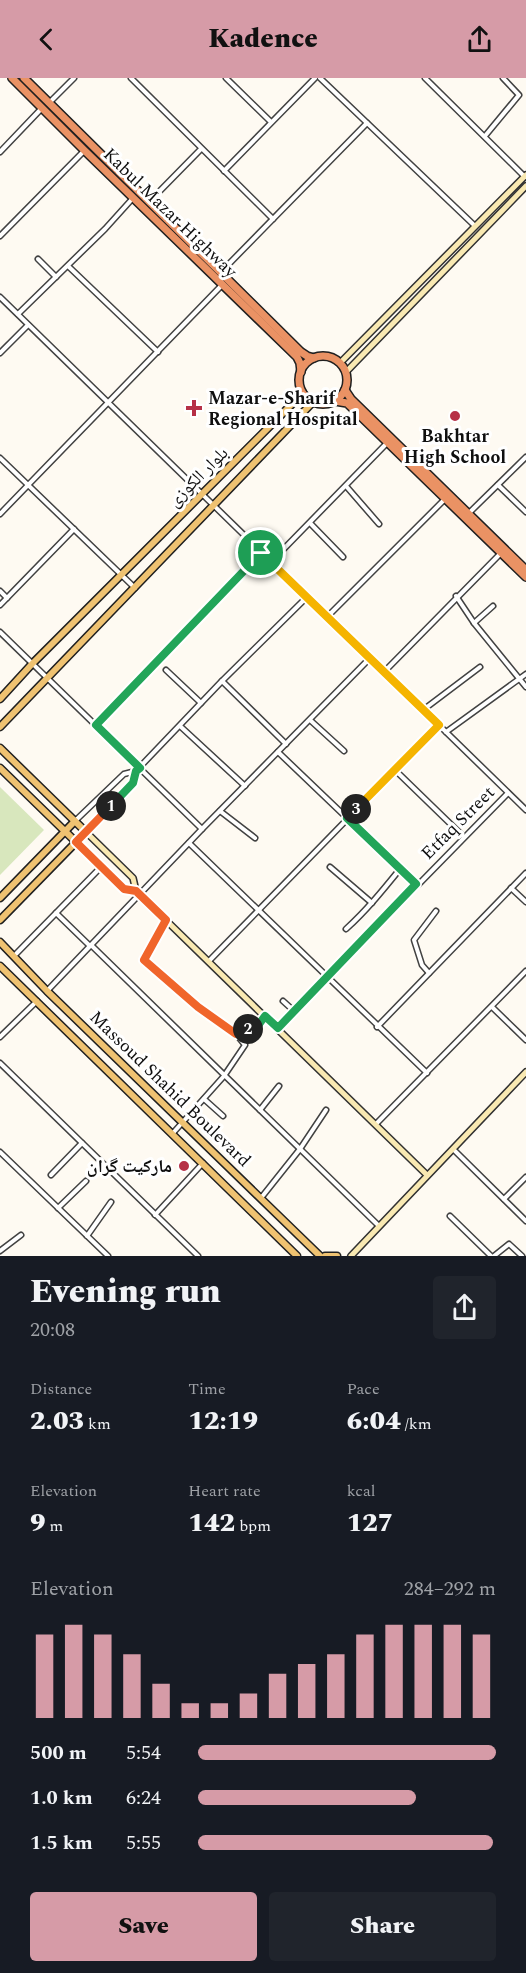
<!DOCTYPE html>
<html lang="en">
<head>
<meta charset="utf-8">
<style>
  :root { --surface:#171b24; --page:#20242c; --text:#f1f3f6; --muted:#9ea1a6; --accent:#d69ba7 }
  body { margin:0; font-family:Spectral,"Noto Naskh Arabic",serif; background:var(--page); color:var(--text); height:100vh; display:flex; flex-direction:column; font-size:22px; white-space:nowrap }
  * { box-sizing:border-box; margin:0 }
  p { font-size:20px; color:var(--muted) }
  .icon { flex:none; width:33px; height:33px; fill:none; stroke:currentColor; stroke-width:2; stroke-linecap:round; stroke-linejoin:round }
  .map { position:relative; height:1178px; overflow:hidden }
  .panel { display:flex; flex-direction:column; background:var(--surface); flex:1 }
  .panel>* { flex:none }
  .pin { position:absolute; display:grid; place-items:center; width:51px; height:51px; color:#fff; margin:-26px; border:3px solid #fff; border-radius:50%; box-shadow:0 2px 6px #0007 }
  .km { position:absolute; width:30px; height:30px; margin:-15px; border-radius:50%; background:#222; color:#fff; font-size:16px; line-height:30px; text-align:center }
  .round { display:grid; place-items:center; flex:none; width:63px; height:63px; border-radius:6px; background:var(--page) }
  .summary { display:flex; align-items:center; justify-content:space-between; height:102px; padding:0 30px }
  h1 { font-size:33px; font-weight:800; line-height:45px }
  .metrics { display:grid; grid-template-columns:repeat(3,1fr); gap:9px; height:102px; padding:6px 30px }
  .metrics div { display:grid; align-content:center }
  .metrics b { font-size:26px; font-weight:800 }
  .metrics small { font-size:16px; font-weight:400 }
  .metrics p { font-size:16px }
  .chart { height:168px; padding:12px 30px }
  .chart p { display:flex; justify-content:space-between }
  .chart svg { width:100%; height:108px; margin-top:6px; stroke:var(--accent); stroke-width:6 }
  .button { display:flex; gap:12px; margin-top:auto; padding:12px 30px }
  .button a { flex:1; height:69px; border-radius:6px; background:var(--accent); color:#111; font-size:24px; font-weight:800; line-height:69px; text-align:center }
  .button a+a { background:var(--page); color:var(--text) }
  ul { padding:0 30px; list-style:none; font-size:20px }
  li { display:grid; grid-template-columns:96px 72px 1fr; align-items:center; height:45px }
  li i { height:15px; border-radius:8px; background:var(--accent) }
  header { display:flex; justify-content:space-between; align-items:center; height:78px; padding:0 30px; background:var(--accent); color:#111; font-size:27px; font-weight:800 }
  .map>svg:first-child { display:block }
  .green { fill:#d8e7bd }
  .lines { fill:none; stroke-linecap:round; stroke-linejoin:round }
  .street-casing { stroke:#424242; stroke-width:7 }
  .secondary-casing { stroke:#313131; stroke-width:8 }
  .primary-casing { stroke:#202020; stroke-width:9 }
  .highway-casing { stroke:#202020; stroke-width:10 }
  .street { stroke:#fff; stroke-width:4 }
  .secondary { stroke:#f9e9b2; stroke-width:5 }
  .primary { stroke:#efc271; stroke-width:6 }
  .highway { stroke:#ea9264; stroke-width:7 }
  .split-1-casing { stroke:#fff; stroke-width:12 }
  .split-2-casing { stroke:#fff; stroke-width:12 }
  .split-3-casing { stroke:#fff; stroke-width:12 }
  .split-4-casing { stroke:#fff; stroke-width:12 }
  .split-1 { stroke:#22a559; stroke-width:8 }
  .split-2 { stroke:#f0652b; stroke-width:8 }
  .split-3 { stroke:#22a559; stroke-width:8 }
  .split-4 { stroke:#f5b400; stroke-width:8 }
  .poi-dot { fill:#b63046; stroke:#fff; stroke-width:2 }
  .labels { text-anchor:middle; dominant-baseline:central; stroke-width:6; stroke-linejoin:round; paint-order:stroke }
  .street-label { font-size:18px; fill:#0f0f0f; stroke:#fff }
  .poi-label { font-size:18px; font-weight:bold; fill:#0f0f0f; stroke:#fff; text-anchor:start }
</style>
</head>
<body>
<header><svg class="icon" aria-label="back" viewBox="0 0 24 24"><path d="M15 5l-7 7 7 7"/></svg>Kadence<svg class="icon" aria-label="share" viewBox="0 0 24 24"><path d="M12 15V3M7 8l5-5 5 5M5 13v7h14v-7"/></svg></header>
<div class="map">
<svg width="526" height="1178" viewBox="0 0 526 1178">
  <rect width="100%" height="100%" fill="#fefaf2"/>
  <path class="green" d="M0 709 44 752 0 797Z"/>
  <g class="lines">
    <defs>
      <g id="street">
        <path d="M131 0 273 141"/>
        <path d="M226 0 271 44"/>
        <path d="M320 0 475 148"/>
        <path d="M425 0 525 99"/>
        <path d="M49 25 74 0"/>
        <path d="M485 58 519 17 503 0"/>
        <path d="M0 74 42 30"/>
        <path d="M224 93 315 0"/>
        <path d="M149 124 201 71"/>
        <path d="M0 158 84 73"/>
        <path d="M38 181 56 199"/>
        <path d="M68 188 158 274"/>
        <path d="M221 194 367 45"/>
        <path d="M0 219 526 732"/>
        <path d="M18 236 105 151 133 120"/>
        <path d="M0 275 28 247"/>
        <path d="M0 380 135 510"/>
        <path d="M498 407 526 434"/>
        <path d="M346 408 379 446"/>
        <path d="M469 435 526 379"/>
        <path d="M0 436 222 207"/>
        <path d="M310 445 343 479"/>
        <path d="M271 484 387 365"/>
        <path d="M0 513 7 520"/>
        <path d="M456 518 474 545 526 609"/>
        <path d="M0 527 74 451"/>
        <path d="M327 539 445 421"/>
        <path d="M474 545 493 528"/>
        <path d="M0 554 202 751"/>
        <path d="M166 592 201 625"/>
        <path d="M384 594 501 475"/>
        <path d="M222 603 286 666"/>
        <path d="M423 632 480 589"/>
        <path d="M310 642 344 673"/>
        <path d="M96 647 261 475"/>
        <path d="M180 648 245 708"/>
        <path d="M446 654 526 596"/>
        <path d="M278 674 416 806"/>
        <path d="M395 692 464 759"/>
        <path d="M220 733 255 760"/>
        <path d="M75 743 124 696 136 693"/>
        <path d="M86 754 133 705 136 693 222 603 307 519"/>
        <path d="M189 765 427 995"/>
        <path d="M330 789 372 825"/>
        <path d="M511 810 526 824"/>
        <path d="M56 835 90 868"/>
        <path d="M166 842 144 882 198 929 236 956 245 967 224 998 173 1055"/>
        <path d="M346 851C366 833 383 812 400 791"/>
        <path d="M91 867 379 1148"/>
        <path d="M14 878 101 789"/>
        <path d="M209 883 439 647"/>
        <path d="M429 895 422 887 414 862 436 833"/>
        <path d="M47 913 202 751 370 580"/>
        <path d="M283 923 294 933"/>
        <path d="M492 929 526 962"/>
        <path d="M377 949 526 795"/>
        <path d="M278 950 508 715"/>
        <path d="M236 956 257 949 265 938"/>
        <path d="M0 959 37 923"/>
        <path d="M0 985 198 1178"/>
        <path d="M204 1021 223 1038"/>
        <path d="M260 1032 279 1008"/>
        <path d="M376 1046 526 893"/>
        <path d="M453 1071 526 1143"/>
        <path d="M0 1074 108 1178"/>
        <path d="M51 1097 82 1065"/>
        <path d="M261 1120 300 1071 326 1032"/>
        <path d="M504 1121 526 1099"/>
        <path d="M58 1130 86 1103"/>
        <path d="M155 1137 203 1085"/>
        <path d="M450 1138 491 1178"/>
        <path d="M87 1158 111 1124"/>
        <path d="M0 1173 21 1157"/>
        <path d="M494 1178 509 1166 522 1178"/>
      </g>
      <g id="secondary">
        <path d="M340 285 526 97"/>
        <path d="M346 294 526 108"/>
        <path d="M86 754 133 800 136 813 427 1097"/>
        <path d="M76 764 124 811 136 813"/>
        <path d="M351 1178 526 994"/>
      </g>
      <g id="primary">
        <path d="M0 621 32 586 303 315"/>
        <path d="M0 649 313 324"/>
        <path d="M0 670 86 754 0 842"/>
        <path d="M0 690 76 764"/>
        <path d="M0 820 75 743"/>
        <path d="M0 864 47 913 320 1178"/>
        <path d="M0 888 297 1178"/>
        <path d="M325 1178H337"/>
      </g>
      <g id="highway">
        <path d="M12 0 85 73 297 279 300 285 301 294"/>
        <path d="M24 0 301 274 307 278 314 280"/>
        <circle cx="323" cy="302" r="24"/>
        <path d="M345 312 351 321 526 492"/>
        <path d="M335 323 347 325 526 499"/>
      </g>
    </defs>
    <use href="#street" class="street-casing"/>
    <use href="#secondary" class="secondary-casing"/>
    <use href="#primary" class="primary-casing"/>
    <use href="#highway" class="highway-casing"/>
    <use href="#street" class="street"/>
    <use href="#secondary" class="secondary"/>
    <use href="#primary" class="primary"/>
    <use href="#highway" class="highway"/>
  </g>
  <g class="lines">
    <defs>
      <path id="split-1" d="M111 728 133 705 136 693 140 690 96 647 261 475"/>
      <path id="split-2" d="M111 728 76 764 124 811 136 813 166 842 144 882 198 929 236 956 248 951"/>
      <path id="split-3" d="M248 951 257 949 265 938 278 950 416 806 347 740 356 731"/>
      <path id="split-4" d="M261 475 439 647 356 731"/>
    </defs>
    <use href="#split-1" class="split-1-casing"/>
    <use href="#split-2" class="split-2-casing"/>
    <use href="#split-3" class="split-3-casing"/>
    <use href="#split-4" class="split-4-casing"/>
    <use href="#split-1" class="split-1"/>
    <use href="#split-2" class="split-2"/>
    <use href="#split-3" class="split-3"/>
    <use href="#split-4" class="split-4"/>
  </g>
  <g class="poi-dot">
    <path d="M191 321h6v6h6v6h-6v6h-6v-6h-6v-6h6z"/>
    <circle cx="455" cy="338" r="6"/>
    <circle cx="184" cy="1088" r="6"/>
  </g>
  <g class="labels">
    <g class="street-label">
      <text transform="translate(170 135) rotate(44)">Kabul Mazar Highway</text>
      <text transform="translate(198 399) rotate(-45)">بلوار الکوزی</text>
      <text transform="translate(458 745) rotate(-45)">Etfaq Street</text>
      <text transform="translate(170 1011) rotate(44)">Massoud Shahid Boulevard</text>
    </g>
    <g class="poi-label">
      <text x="208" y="320">Mazar-e-Sharif<tspan x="208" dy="21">Regional Hospital</tspan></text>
      <text x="455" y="358" text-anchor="middle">Bakhtar<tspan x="455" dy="21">High School</tspan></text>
      <text x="172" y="1088" text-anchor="end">مارکیت گران</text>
    </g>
  </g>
</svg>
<div class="pin" style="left:261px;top:475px;background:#1e9e55"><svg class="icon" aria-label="arrive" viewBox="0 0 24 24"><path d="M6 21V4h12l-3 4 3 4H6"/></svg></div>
<b class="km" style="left:111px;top:728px">1</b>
<b class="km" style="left:248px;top:951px">2</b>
<b class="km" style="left:356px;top:731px">3</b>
</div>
<section class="panel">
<div class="summary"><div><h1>Evening run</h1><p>20:08</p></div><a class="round"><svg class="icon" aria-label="share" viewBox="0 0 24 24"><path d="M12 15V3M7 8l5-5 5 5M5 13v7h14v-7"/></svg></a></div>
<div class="metrics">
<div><p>Distance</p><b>2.03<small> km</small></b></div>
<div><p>Time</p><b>12:19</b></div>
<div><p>Pace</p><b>6:04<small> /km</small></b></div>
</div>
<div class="metrics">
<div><p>Elevation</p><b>9<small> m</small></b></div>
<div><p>Heart rate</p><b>142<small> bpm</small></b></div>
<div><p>kcal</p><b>127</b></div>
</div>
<div class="chart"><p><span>Elevation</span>284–292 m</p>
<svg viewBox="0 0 160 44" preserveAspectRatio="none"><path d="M5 44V10M15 44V6M25 44V10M35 44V18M45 44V30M55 44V38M65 44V38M75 44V34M85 44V26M95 44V22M105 44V18M115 44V10M125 44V6M135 44V6M145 44V6M155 44V10"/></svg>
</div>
<ul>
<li><b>500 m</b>5:54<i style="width:100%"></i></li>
<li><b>1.0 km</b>6:24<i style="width:73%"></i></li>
<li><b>1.5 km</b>5:55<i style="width:99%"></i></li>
</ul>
<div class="button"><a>Save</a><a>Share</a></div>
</section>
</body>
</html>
